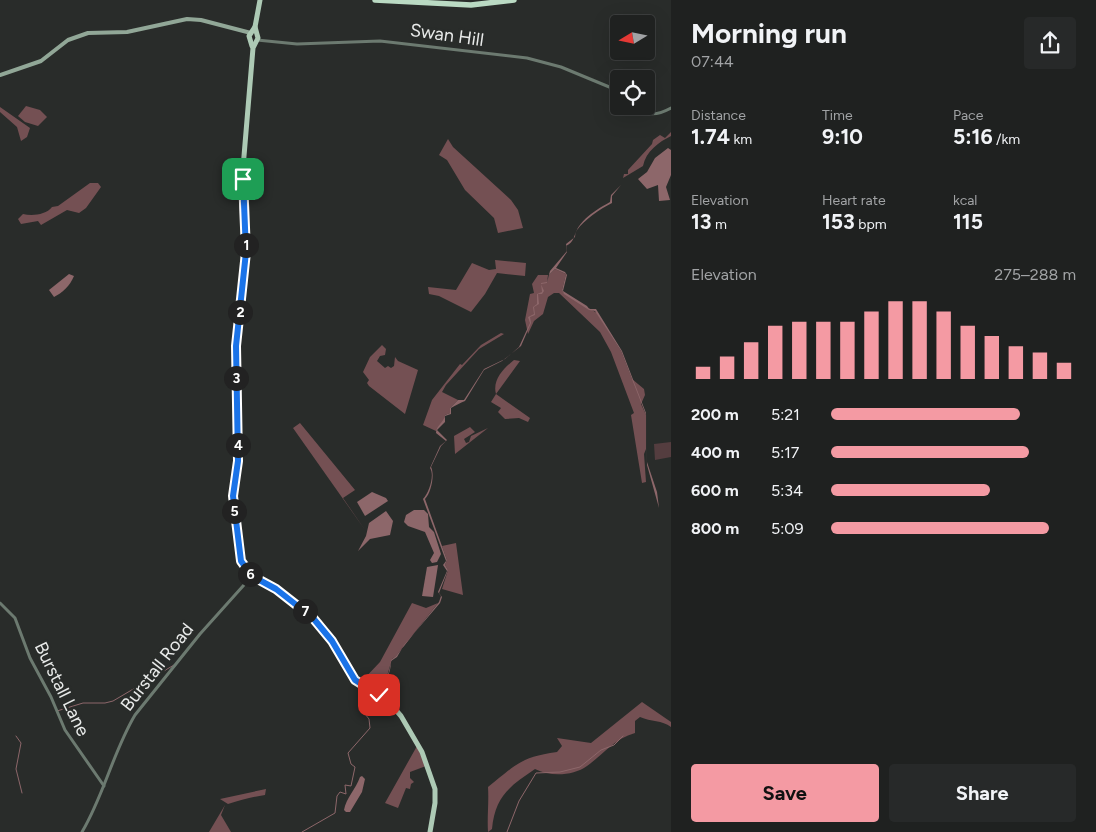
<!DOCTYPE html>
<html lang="en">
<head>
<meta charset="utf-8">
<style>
  :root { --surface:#1f2120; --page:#272929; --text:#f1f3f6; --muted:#a1a3a5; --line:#3c3e3e; --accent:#f49aa3 }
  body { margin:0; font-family:Figtree,sans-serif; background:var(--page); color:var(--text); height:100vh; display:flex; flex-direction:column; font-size:19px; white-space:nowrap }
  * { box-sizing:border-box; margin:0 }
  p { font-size:16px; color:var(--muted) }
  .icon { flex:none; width:28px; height:28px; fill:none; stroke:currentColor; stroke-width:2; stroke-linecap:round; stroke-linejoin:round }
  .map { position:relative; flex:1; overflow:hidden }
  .panel { display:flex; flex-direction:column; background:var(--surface); width:425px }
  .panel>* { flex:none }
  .needle { width:32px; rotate:260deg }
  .fabs { position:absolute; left:610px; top:15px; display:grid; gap:10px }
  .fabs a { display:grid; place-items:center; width:45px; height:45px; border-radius:5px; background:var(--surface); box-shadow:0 5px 20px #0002,0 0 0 1px var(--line); font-size:25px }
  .pin { position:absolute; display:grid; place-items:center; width:42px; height:42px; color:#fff; margin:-21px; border-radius:10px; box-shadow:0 2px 8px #0006 }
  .km { position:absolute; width:25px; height:25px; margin:-12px; border-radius:50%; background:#222; color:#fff; font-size:14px; line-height:25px; text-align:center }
  .round { display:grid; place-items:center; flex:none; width:52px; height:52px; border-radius:5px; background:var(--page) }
  .summary { display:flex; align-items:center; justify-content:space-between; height:85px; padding:0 20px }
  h1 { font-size:28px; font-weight:700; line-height:38px }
  .metrics { display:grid; grid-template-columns:repeat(3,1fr); gap:8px; height:85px; padding:5px 20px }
  .metrics div { display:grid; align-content:center }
  .metrics b { font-size:21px; font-weight:700 }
  .metrics small { font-size:14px; font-weight:400 }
  .metrics p { font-size:14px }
  .chart { height:140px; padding:10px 20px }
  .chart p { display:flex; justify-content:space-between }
  .chart svg { width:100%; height:90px; margin-top:5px; stroke:var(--accent); stroke-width:6 }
  .cta { display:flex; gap:10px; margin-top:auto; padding:10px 20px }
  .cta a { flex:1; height:58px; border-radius:5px; background:var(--accent); color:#111; font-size:20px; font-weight:700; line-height:58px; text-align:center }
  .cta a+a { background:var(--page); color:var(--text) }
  ul { padding:0 20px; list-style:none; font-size:16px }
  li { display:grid; grid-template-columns:80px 60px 1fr; align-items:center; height:38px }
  li i { height:12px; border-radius:6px; background:var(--accent) }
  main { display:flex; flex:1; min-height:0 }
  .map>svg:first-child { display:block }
  .green { fill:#543d3f }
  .forest { fill:#745053 }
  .water { fill:#8d676a }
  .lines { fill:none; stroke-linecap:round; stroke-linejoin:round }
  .stream { stroke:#8d676a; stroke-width:1 }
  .tertiary { stroke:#6c7a70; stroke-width:3 }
  .secondary { stroke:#91a797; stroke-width:4 }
  .primary { stroke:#adcab5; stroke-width:5 }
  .trunk { stroke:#badac3; stroke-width:5.5 }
  .route-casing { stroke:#fff; stroke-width:10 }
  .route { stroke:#1a73e8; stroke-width:6 }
  .labels { text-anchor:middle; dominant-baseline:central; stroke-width:5; stroke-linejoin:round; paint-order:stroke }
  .street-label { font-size:18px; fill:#e8eae9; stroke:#292c2a }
</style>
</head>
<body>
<main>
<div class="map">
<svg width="671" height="832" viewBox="0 0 671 832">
  <rect width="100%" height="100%" fill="#292c2a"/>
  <path class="green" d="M671 442V457L655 460 654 444Z"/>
  <g class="forest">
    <path d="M26 106 40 110 47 117 38 126 25 122 18 116Z"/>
    <path d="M0 107 30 128 27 137 21 141 17 127 0 112Z"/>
    <path d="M671 132V136C659 142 646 151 643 166L623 178 624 174H628V170L652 144 653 140 660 135 665 138Z"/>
    <path d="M448 139 453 147 511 200 518 210 523 228 498 233 494 218 465 190 447 160 439 155Z"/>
    <path d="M90 183H98L101 187 86 208 79 213 67 210 41 225 38 221 21 224 18 219 23 214C32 216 46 215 52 207L58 206Z"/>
    <path d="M495 260 526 263 525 276 497 273 485 294 471 312 439 296 429 294 428 287 456 290 472 263 489 270 496 269Z"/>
    <path d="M555 269 566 274 562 290 564 293 597 313 621 351 632 379 644 389 645 395 641 404 646 415V449L644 454 646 482 642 483 631 415 634 413 611 352 600 332 559 293H554L548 297 543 314 534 321 528 334 525 320 530 294 534 293 532 284 538 275H548L547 283 549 275Z"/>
    <path d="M501 333 504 334 479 349 446 385 442 392 458 400 450 408V413L445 415 444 421 436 431 423 425 432 400 460 364 462 365 481 345Z"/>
    <path d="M382 345 386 349 385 355 380 356 377 361 385 368 388 366 391 368 394 366 395 357 398 361 418 370 405 414 369 386 367 383 369 380 363 372 370 357Z"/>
    <path d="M514 360 520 361 496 394 530 418 528 422 519 418 505 419 498 412 501 408 491 402 496 394C492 380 504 368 514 360Z"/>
    <path d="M300 423 355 490 343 498 365 530 293 428Z"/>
    <path d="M470 427 475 432 464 439 466 443 469 442 471 436 488 428 455 454 454 436Z"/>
    <path d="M456 543 463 595 442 589 448 570 445 565 447 560 442 546Z"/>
    <path d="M412 603 426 608 438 603 396 656 392 659 385 683 379 691 362 681 380 662Z"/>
    <path d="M642 702 671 722V727C662 720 651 722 640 717L635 721V733C614 739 604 754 587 766 573 776 550 777 535 769 510 786 495 796 492 829L488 832C487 816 489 803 488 787 516 765 520 757 557 752L562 746 557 738 591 743Z"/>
    <path d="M417 746 426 766 410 772V778L414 782 411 784 410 789 406 788 398 808 385 803Z"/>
    <path d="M266 789 265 795C252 797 241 800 228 804L220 799Z"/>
    <path d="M225 805 221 815 231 832H209Z"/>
  </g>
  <g class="water">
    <path d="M668 148 671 150V175L666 187 670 200 659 201 658 185 647 189 638 179 647 172 655 158Z"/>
    <path d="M621 185 612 196V203C600 209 584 220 577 230 573 237 575 241 566 246L567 252 556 268 565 272 567 275 563 291 587 306 589 309H596L622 351 646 413 647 462 657 492 659 508 647 465 646 415 621 351 595 311 589 310 564 294 562 290 566 274 555 269 549 275 547 283 541 284 544 291 542 294H538L539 304 534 307 535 315 530 317 531 323 521 346 502 361 484 370 465 401C460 403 456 405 451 408V414L445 416V422L437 430 447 440 441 446 431 467C435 475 431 493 425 499L447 560 445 565 448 570 439 593 442 597 440 603 404 645 397 657 391 661C391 674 385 682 380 693L379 690C386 681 390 672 391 660L396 656 439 602 441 596 438 592 447 571 443 565 446 561 423 499C429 493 435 475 430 468L440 446 446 441 436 433C436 425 444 423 445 415L450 413V408L458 400H464L484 369 505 359 519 347 530 323 528 317 534 314 533 307 537 304V294L542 292 541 283 547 282 550 271 567 251 566 244 575 237C576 222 597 209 610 202L611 195Z"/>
    <path d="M69 274 74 276C70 286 62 293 54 297L49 290Z"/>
    <path d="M372 492 386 498 388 501 365 516 357 502Z"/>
    <path d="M414 510H424L428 514 429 527 434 532 441 554 437 562 432 563 430 560 434 553 425 532 408 526 404 522 406 515Z"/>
    <path d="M386 511 393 521 390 535 370 539 358 551 366 536 369 523Z"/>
    <path d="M438 565 433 597 422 596 427 567Z"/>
    <path d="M362 776 365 779 362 792 350 812H346L344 810C346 798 356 789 360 777Z"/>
  </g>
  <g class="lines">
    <g class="stream">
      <path d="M57 711 83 703H105L113 701 174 665"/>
      <path d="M16 736 21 743 16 769 22 793"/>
      <path d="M302 832 335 813 337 796 340 792 346 794 345 785 351 786 355 767 351 764 348 753 370 728 369 719 365 714 374 709 378 696"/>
      <path d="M507 832 519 801 536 773 560 772 580 767 601 750 614 745 623 736"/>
    </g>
    <g class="tertiary">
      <path d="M257 40 297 44 380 41 527 58 561 67 619 91"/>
      <path d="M636 106C647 117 658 115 671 108"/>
      <path d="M0 603 15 618 30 658 51 697 65 730 104 786"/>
      <path d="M82 832C104 795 113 752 135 715L200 634 252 576"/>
    </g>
    <path class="secondary" d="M0 75 41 61 68 40 88 33 127 32 187 19 201 20 251 33"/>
    <g class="primary">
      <path d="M255 27 258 38 253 48 243 168 246 252 235 358 238 461 233 502 241 561 252 576 276 589 313 619 333 641 355 680 388 701 401 716 422 752 435 789V803L430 832"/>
      <path d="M252 46 249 36 255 27 260 0"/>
    </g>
    <path class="trunk" d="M375 0 471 5 514 0"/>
  </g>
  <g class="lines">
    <defs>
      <path id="route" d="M243 179 246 252 236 346 238 461 233 496 241 561 252 576 276 589 313 618 332 641 355 680 379 695"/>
    </defs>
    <use href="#route" class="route-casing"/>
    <use href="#route" class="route"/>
  </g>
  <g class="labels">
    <g class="street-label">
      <text transform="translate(447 35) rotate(8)">Swan Hill</text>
      <text transform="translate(157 667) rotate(-52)">Burstall Road</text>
      <text transform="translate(62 689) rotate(64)">Burstall Lane</text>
    </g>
  </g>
</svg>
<div class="fabs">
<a><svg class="needle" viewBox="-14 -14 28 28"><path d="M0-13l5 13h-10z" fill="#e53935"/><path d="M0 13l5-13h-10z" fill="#a1a3a5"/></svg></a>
<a><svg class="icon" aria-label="locate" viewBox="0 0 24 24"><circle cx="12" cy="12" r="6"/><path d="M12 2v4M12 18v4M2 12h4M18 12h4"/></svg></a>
</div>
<div class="pin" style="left:243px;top:179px;background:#1e9e55"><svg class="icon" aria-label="arrive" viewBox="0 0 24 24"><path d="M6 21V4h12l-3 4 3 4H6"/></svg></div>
<div class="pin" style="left:379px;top:695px;background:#d93025"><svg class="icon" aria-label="check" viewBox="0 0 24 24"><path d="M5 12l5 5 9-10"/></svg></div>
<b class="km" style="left:246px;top:245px">1</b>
<b class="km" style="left:240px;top:312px">2</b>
<b class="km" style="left:236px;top:378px">3</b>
<b class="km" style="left:238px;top:445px">4</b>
<b class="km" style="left:234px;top:511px">5</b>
<b class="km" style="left:250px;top:574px">6</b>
<b class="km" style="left:305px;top:611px">7</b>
</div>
<section class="panel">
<div class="summary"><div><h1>Morning run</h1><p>07:44</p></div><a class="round"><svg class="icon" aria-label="share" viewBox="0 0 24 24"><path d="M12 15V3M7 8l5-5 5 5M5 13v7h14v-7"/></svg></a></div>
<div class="metrics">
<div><p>Distance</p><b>1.74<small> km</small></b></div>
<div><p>Time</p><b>9:10</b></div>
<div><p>Pace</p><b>5:16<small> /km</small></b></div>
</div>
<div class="metrics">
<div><p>Elevation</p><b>13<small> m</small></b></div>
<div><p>Heart rate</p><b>153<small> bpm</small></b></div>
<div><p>kcal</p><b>115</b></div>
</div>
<div class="chart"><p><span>Elevation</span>275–288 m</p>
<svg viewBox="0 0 160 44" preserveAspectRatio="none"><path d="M5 44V38M15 44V33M25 44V26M35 44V18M45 44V16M55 44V16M65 44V16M75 44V11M85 44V6M95 44V6M105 44V11M115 44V18M125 44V23M135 44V28M145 44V31M155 44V36"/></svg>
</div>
<ul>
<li><b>200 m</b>5:21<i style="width:77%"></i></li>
<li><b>400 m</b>5:17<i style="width:81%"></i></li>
<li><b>600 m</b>5:34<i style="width:65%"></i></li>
<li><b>800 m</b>5:09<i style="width:89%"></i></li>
</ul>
<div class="cta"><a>Save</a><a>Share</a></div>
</section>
</main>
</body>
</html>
